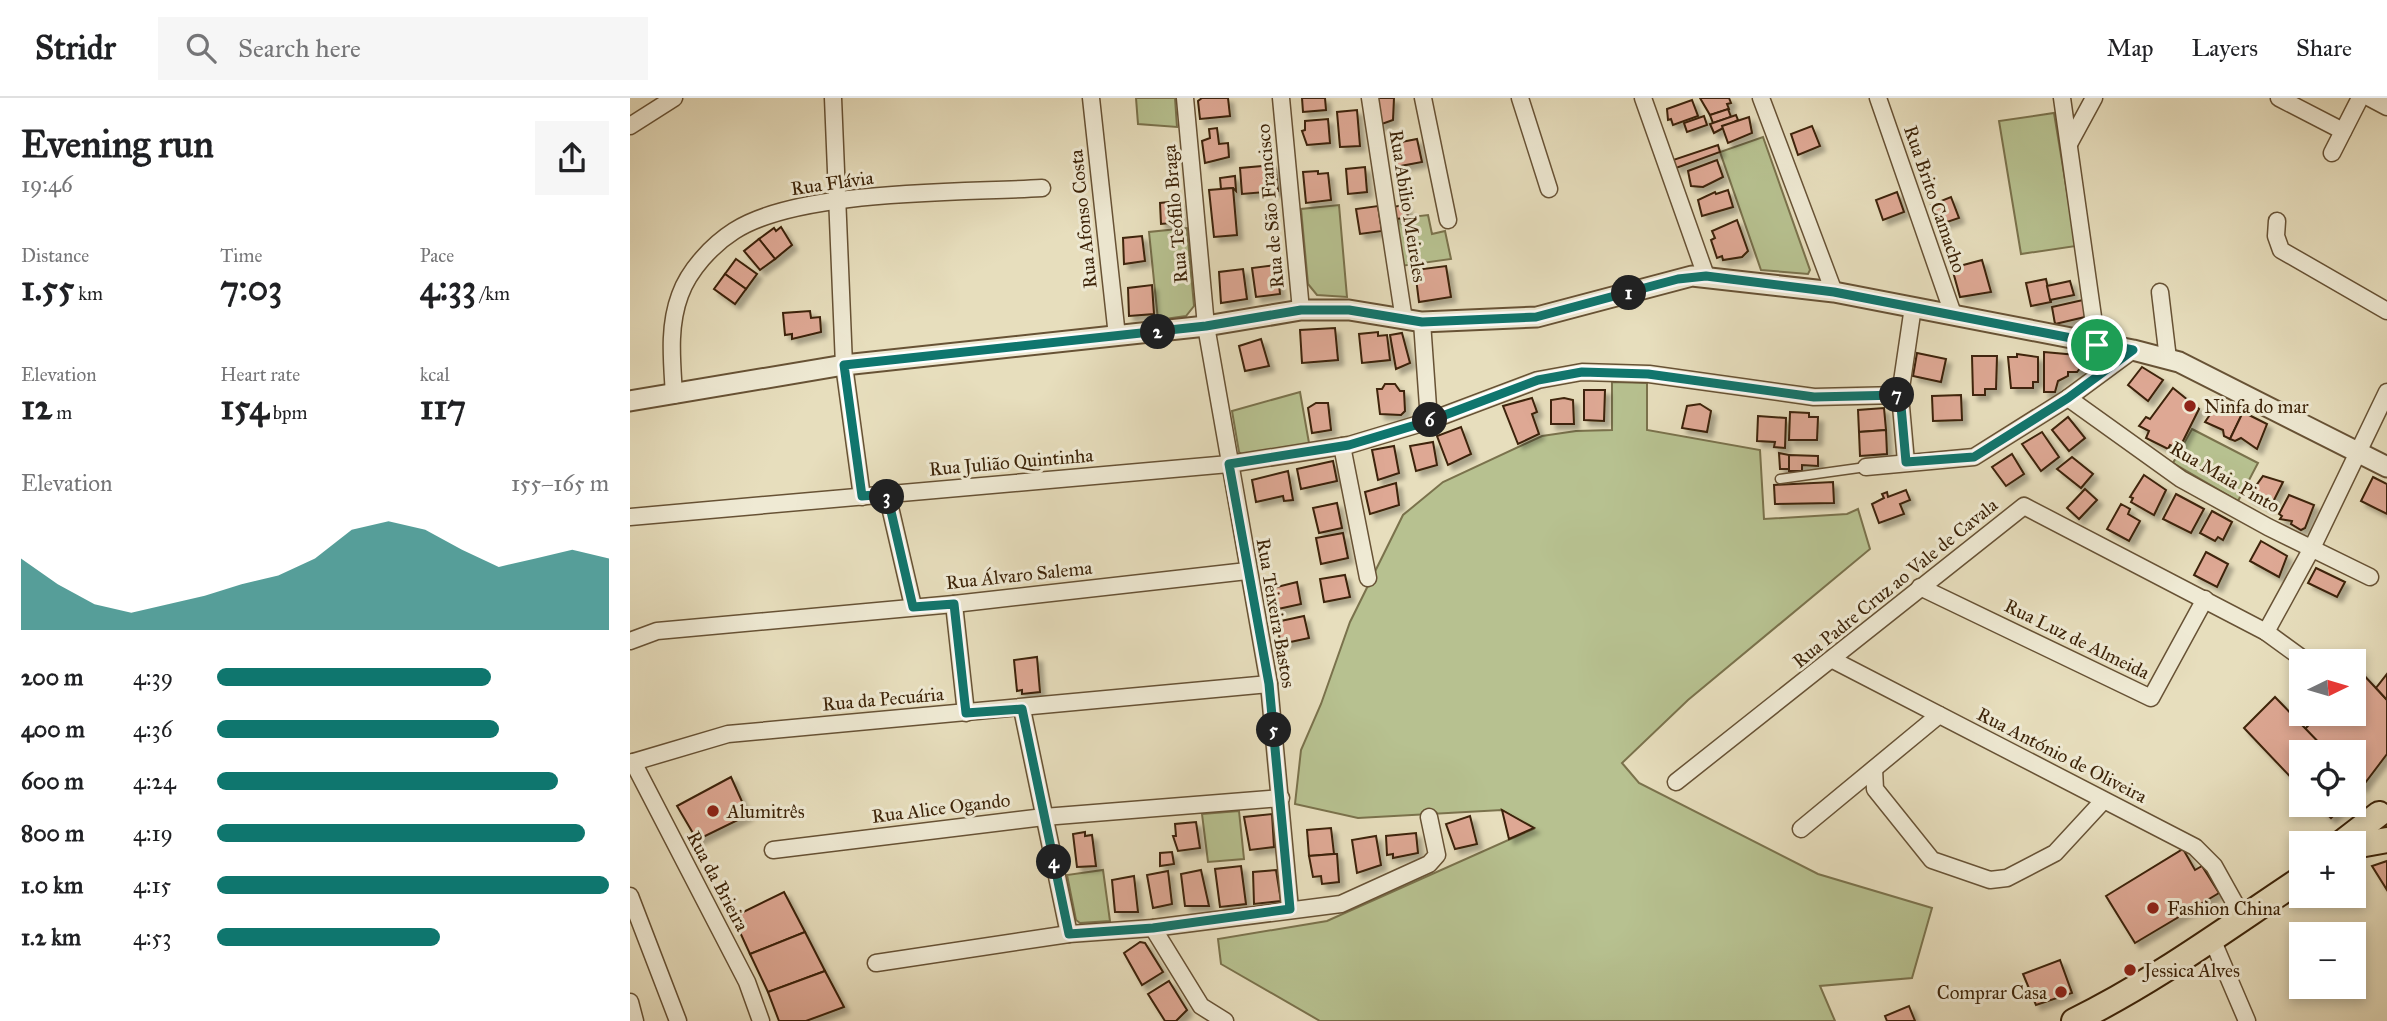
<!DOCTYPE html>
<html lang="en">
<head>
<meta charset="utf-8">
<style>
  :root { --surface:#fff; --page:#f6f6f6; --text:#202124; --muted:#757577; --line:#e0e0e0; --accent:#0f766e }
  body { margin:0; font-family:"IM FELL Great Primer",serif; background:var(--page); color:var(--text); height:100vh; display:flex; flex-direction:column; font-size:26px; white-space:nowrap }
  * { box-sizing:border-box; margin:0 }
  p { font-size:23px; color:var(--muted) }
  .icon { flex:none; width:38px; height:38px; fill:none; stroke:currentColor; stroke-width:2; stroke-linecap:round; stroke-linejoin:round }
  .map { position:relative; flex:1; overflow:hidden }
  .details { display:flex; flex-direction:column; background:var(--surface); width:630px }
  .details>* { flex:none }
  .needle { width:46px; rotate:85deg }
  .tools { position:absolute; left:1659px; top:551px; display:grid; gap:14px }
  .tools a { display:grid; place-items:center; width:77px; height:77px; border-radius:0px; background:var(--surface); box-shadow:0 4px 10px #0003; font-size:35px }
  .pin { position:absolute; display:grid; place-items:center; width:60px; height:60px; color:#fff; margin:-30px; border:4px solid #fff; border-radius:50%; box-shadow:0 2px 7px #0007 }
  .km { position:absolute; width:35px; height:35px; margin:-18px; border-radius:50%; background:#222; color:#fff; font-size:19px; line-height:35px; text-align:center }
  .round { display:grid; place-items:center; flex:none; width:74px; height:74px; border-radius:0px; background:var(--page) }
  .summary { display:flex; align-items:center; justify-content:space-between; height:119px; padding:0 21px }
  h1 { font-size:38px; font-weight:700; line-height:52px }
  .stats { display:grid; grid-template-columns:repeat(3,1fr); gap:10px; height:119px; padding:7px 21px }
  .stats div { display:grid; align-content:center }
  .stats b { font-size:35px; font-weight:700 }
  .stats small { font-size:19px; font-weight:400 }
  .stats p { font-size:19px }
  .chart { height:196px; padding:14px 21px }
  .chart p { display:flex; justify-content:space-between }
  .chart svg { width:100%; height:126px; margin-top:7px; fill:var(--accent); opacity:.7 }
  ul { padding:0 21px; list-style:none; font-size:23px }
  li { display:grid; grid-template-columns:112px 84px 1fr; align-items:center; height:52px }
  li i { height:18px; border-radius:9px; background:var(--accent) }
  header { display:flex; align-items:center; gap:42px; box-sizing:border-box; height:98px; padding:0 35px; background:var(--surface); border-bottom:2px solid var(--line) }
  header strong { font-size:33px }
  nav { display:flex; gap:38px; margin-inline-start:auto; font-size:24px }
  .search { width:490px; height:63px; background:var(--page); display:flex; align-items:center; gap:18px; box-sizing:border-box; padding:0 24px; border-radius:0px; color:var(--muted); font-size:26px }
  main { display:flex; flex:1; min-height:0 }
  .map>svg:first-child { display:block }
  .green { fill:#b7c190; stroke:#7a724c; stroke-width:2 }
  .building { fill:#dea894; stroke:#3c2308; stroke-width:2; filter:url(#shadow) }
  .lines { fill:none; stroke-linecap:round; stroke-linejoin:round }
  .service-casing { stroke:#675235; stroke-width:11 }
  .minor-casing { stroke:#675235; stroke-width:19 }
  .tertiary-casing { stroke:#675235; stroke-width:23 }
  .primary-casing { stroke:#3c2308; stroke-width:28 }
  .service { stroke:#efead4; stroke-width:8 }
  .minor { stroke:#efead4; stroke-width:16 }
  .tertiary { stroke:#efead4; stroke-width:19 }
  .primary { stroke:#e7debd; stroke-width:24 }
  .route-casing { stroke:#fff; stroke-width:14 }
  .route { stroke:#0f766e; stroke-width:9 }
  .poi-dot { fill:#8f2418; stroke:#efead4; stroke-width:2.5 }
  .labels { text-anchor:middle; dominant-baseline:central; stroke-width:6; stroke-linejoin:round; paint-order:stroke }
  .street-label { font-size:19px; fill:#3c2308; stroke:#efead4 }
  .poi-label { font-size:19px; fill:#3c2308; stroke:#efead4; text-anchor:start }
</style>
</head>
<body>
<header>
<strong>Stridr</strong>
<div class="search"><svg class="icon" aria-label="search" viewBox="0 0 24 24"><circle cx="10" cy="10" r="6"/><path d="M15 15l6 6"/></svg>Search here</div>
<nav><a>Map</a><a>Layers</a><a>Share</a></nav>
</header>
<main>
<section class="details">
<div class="summary"><div><h1>Evening run</h1><p>19:46</p></div><a class="round"><svg class="icon" aria-label="share" viewBox="0 0 24 24"><path d="M12 15V3M7 8l5-5 5 5M5 13v7h14v-7"/></svg></a></div>
<div class="stats">
<div><p>Distance</p><b>1.55<small> km</small></b></div>
<div><p>Time</p><b>7:03</b></div>
<div><p>Pace</p><b>4:33<small> /km</small></b></div>
</div>
<div class="stats">
<div><p>Elevation</p><b>12<small> m</small></b></div>
<div><p>Heart rate</p><b>154<small> bpm</small></b></div>
<div><p>kcal</p><b>117</b></div>
</div>
<div class="chart"><p><span>Elevation</span>155–165 m</p>
<svg viewBox="0 0 160 44" preserveAspectRatio="none"><path d="M0 44V19L10 28L20 35L30 38L40 35L50 32L60 28L70 25L80 19L90 9L100 6L110 9L120 16L130 22L140 19L150 16L160 19V44z"/></svg>
</div>
<ul>
<li><b>200 m</b>4:39<i style="width:70%"></i></li>
<li><b>400 m</b>4:36<i style="width:72%"></i></li>
<li><b>600 m</b>4:24<i style="width:87%"></i></li>
<li><b>800 m</b>4:19<i style="width:94%"></i></li>
<li><b>1.0 km</b>4:15<i style="width:100%"></i></li>
<li><b>1.2 km</b>4:53<i style="width:57%"></i></li>
</ul>
</section>
<div class="map">
<svg width="1757" height="923" viewBox="0 0 1757 923">
  <defs>
    <filter id="shadow"><feDropShadow dx="5" dy="5" stdDeviation="2" flood-color="#0004"/></filter>
  </defs>
  <rect width="100%" height="100%" fill="#e7debd"/>
  <filter id="stains"><feTurbulence type="fractalNoise" baseFrequency=".00286" numOctaves="4"/><feColorMatrix values="0 0 0 0 .2 0 0 0 0 .09 0 0 0 0 .02 0 0 0 .5 -.17"/></filter>
  <radialGradient id="worn" r=".72"><stop offset=".6" stop-color="#630" stop-opacity="0"/><stop offset="1" stop-color="#630" stop-opacity=".3"/></radialGradient>
  <g class="green">
    <path d="M506 0H545L547 29 508 26Z"/>
    <path d="M1424 15 1446 148 1391 156 1369 23Z"/>
    <path d="M1133 39 1180 172 1178 176 1131 172 1090 54Z"/>
    <path d="M709 107 717 199 687 197 678 186 671 111Z"/>
    <path d="M798 117 802 136 815 133 821 161 771 168 763 121Z"/>
    <path d="M557 130 564 208 556 218 528 222 519 134Z"/>
    <path d="M982 284 1017 285V332L1130 352 1134 421 1217 416 1228 411 1240 451 1058 602 992 665 1009 685 1188 776 1302 810 1282 880 1190 888 1205 923H690L591 866 588 841 697 823 903 731 872 712 728 720 665 706 671 652 691 606 720 524 773 417 813 384 912 338 946 333 982 332Z"/>
    <path d="M670 294 679 345 617 360 609 354 602 313Z"/>
    <path d="M1562 331 1628 365 1608 403 1543 365Z"/>
    <path d="M609 713 614 761 578 764 572 716Z"/>
    <path d="M473 772 480 823 450 825 446 822 437 777Z"/>
  </g>
  <g class="building">
    <path d="M572 0H598L600 18 570 21 568 3Z"/>
    <path d="M672 0H695L696 12 673 14Z"/>
    <path d="M745 0H764L763 22 749 27Z"/>
    <path d="M1070 0H1099L1101 5 1097 6 1099 11 1080 17Z"/>
    <path d="M1062 2 1068 18 1043 27 1041 21 1038 22 1037 11Z"/>
    <path d="M1098 11 1101 19 1083 25 1080 17Z"/>
    <path d="M727 12 730 48 710 49 707 14Z"/>
    <path d="M1106 17 1108 22 1084 35 1080 26Z"/>
    <path d="M1074 18 1077 27 1057 34 1054 25Z"/>
    <path d="M1119 19 1122 35 1098 45 1092 28Z"/>
    <path d="M698 21 700 45 677 47 672 33 675 32V23Z"/>
    <path d="M1182 28 1190 48 1168 57 1161 36Z"/>
    <path d="M587 30 589 46 598 45 599 59 575 65 572 43 580 40 579 31Z"/>
    <path d="M787 41 792 64 765 69 761 46Z"/>
    <path d="M1088 47 1090 54 1046 70 1043 62Z"/>
    <path d="M1087 62 1093 79 1073 89 1061 88 1058 73Z"/>
    <path d="M645 67 648 93 612 96 610 70Z"/>
    <path d="M735 69 737 94 718 96 716 71Z"/>
    <path d="M688 73V76L698 75 701 102 676 105 673 74Z"/>
    <path d="M605 78 606 93 603 90 591 91 590 80Z"/>
    <path d="M603 90 607 137 584 139 579 92Z"/>
    <path d="M1098 92 1103 109 1072 118 1068 102 1085 94 1086 96Z"/>
    <path d="M1267 94 1274 114 1253 122 1246 102Z"/>
    <path d="M1321 99 1329 120 1308 127 1301 107Z"/>
    <path d="M548 103 550 124 531 126 530 105Z"/>
    <path d="M776 107 778 120 763 121 761 109Z"/>
    <path d="M748 108 752 133 730 136 726 111Z"/>
    <path d="M1107 122 1118 153 1112 159 1093 162 1092 158 1087 160 1081 142 1085 140 1082 133Z"/>
    <path d="M151 129 162 147 145 161 129 141 144 130 146 133Z"/>
    <path d="M512 138 515 163 494 166 493 140Z"/>
    <path d="M129 141 145 161 130 172 114 153Z"/>
    <path d="M106 161 127 176 116 191 95 176Z"/>
    <path d="M1352 162 1361 194 1330 199 1322 170Z"/>
    <path d="M647 167 650 196 626 199 622 170Z"/>
    <path d="M816 168 821 199 789 204 785 172Z"/>
    <path d="M613 171 617 201 591 205 589 174Z"/>
    <path d="M95 176 116 191 105 206 84 191Z"/>
    <path d="M1416 181 1421 204 1401 208 1396 185Z"/>
    <path d="M1440 183 1444 197 1420 202 1417 188Z"/>
    <path d="M522 187 524 216 499 218 498 190Z"/>
    <path d="M1453 202 1455 219 1425 226 1422 209Z"/>
    <path d="M180 213 181 220 190 219 191 234 162 241V236L155 237 153 215Z"/>
    <path d="M705 230 708 262 672 265 670 232Z"/>
    <path d="M748 234V238L757 237 760 262 732 265 729 236Z"/>
    <path d="M772 235 780 265 766 271 760 237Z"/>
    <path d="M631 241 639 268 615 273 609 248Z"/>
    <path d="M1414 254 1447 257 1451 262V269L1447 274H1438V278L1428 283 1425 294H1414Z"/>
    <path d="M1287 255 1316 261 1311 284 1283 278Z"/>
    <path d="M1387 256 1408 259V284H1403V290H1381L1378 259H1387Z"/>
    <path d="M1342 258H1367L1366 291H1355V297H1343Z"/>
    <path d="M1512 269 1533 282 1518 303 1498 287Z"/>
    <path d="M755 286H765L770 293H774L775 313 771 317 750 316 747 291H752Z"/>
    <path d="M1543 290 1569 311 1549 351 1540 347 1538 351 1516 340 1519 333 1509 328 1516 319 1520 321Z"/>
    <path d="M954 292H975L974 323 954 322Z"/>
    <path d="M1331 297 1332 322 1303 323 1302 298Z"/>
    <path d="M902 300 907 314 902 316 909 336 888 346 873 308Z"/>
    <path d="M934 300 943 302 944 326H921V302Z"/>
    <path d="M1590 302 1613 314 1600 341 1594 338 1593 332 1575 324Z"/>
    <path d="M686 305H698L701 332 682 335 678 310Z"/>
    <path d="M1070 306 1081 313 1077 334 1052 330 1057 308Z"/>
    <path d="M1254 310 1256 332 1229 334 1228 312Z"/>
    <path d="M1160 314 1179 315V319H1188L1187 342H1159Z"/>
    <path d="M1613 314 1637 326 1627 351 1611 340 1605 343 1600 341Z"/>
    <path d="M1128 318 1156 320 1155 350 1144 349 1145 344 1127 343Z"/>
    <path d="M1438 319 1455 340 1439 353 1422 332Z"/>
    <path d="M831 329 841 356 818 367 807 338Z"/>
    <path d="M1256 332 1257 356 1230 358 1229 334Z"/>
    <path d="M1412 334 1429 359 1411 373 1392 346Z"/>
    <path d="M803 344 807 367 786 373 780 348Z"/>
    <path d="M764 348 769 375 748 382 742 352Z"/>
    <path d="M1149 355 1159 357V371H1150Z"/>
    <path d="M1382 356 1394 376 1376 388 1362 369Z"/>
    <path d="M1159 357 1188 358V368L1172 367V373H1159Z"/>
    <path d="M1442 359 1463 376 1451 390 1427 371Z"/>
    <path d="M703 363 707 383 671 391 667 371Z"/>
    <path d="M658 373 663 402 654 403 653 398 626 404 622 382Z"/>
    <path d="M1514 377 1536 392 1524 417 1501 404 1503 400 1500 399Z"/>
    <path d="M1633 378 1653 384 1640 410 1618 399Z"/>
    <path d="M1743 379 1757 386V416L1731 403Z"/>
    <path d="M1203 384 1204 405 1145 406 1144 387Z"/>
    <path d="M766 385 769 407 740 416 735 394Z"/>
    <path d="M1455 391 1467 402 1449 421 1437 410Z"/>
    <path d="M1276 392 1280 402 1270 406 1274 416 1249 425 1242 406 1254 400 1252 396 1257 394 1258 399Z"/>
    <path d="M1546 396 1574 411 1561 435 1533 421Z"/>
    <path d="M1659 397 1684 407 1675 430 1671 432 1661 426 1662 423 1650 421 1652 418 1649 416Z"/>
    <path d="M707 405 712 430 689 435 683 410Z"/>
    <path d="M1491 406 1500 411 1498 416 1510 423 1499 443 1477 431Z"/>
    <path d="M1582 413 1602 424 1593 442 1588 439 1585 443 1570 435Z"/>
    <path d="M713 435 718 460 691 466 686 440Z"/>
    <path d="M1631 443 1657 458 1649 479 1620 463Z"/>
    <path d="M1576 454 1598 466 1587 489 1564 477Z"/>
    <path d="M1686 470 1715 484 1707 499 1678 485Z"/>
    <path d="M715 477 720 499 694 504 690 481Z"/>
    <path d="M667 484 671 506 648 511 643 490Z"/>
    <path d="M674 518 679 540 651 546 646 524Z"/>
    <path d="M407 559 410 594 392 596V592L387 593 384 562Z"/>
    <path d="M1729 572 1757 602V656L1732 689 1724 681V654H1698L1675 631 1689 616H1724V578Z"/>
    <path d="M1757 576V602L1746 590Z"/>
    <path d="M1645 599 1698 654H1671V690L1614 630Z"/>
    <path d="M101 679 118 717 67 742 47 708Z"/>
    <path d="M1688 707H1714L1701 720Z"/>
    <path d="M872 712 904 730 879 741Z"/>
    <path d="M642 716 644 749 620 752 614 719Z"/>
    <path d="M840 718 847 746 825 751 816 726Z"/>
    <path d="M566 724 570 750 548 753 543 738H546L545 726Z"/>
    <path d="M701 730 704 756 679 758 677 732Z"/>
    <path d="M455 734V738L462 737 466 768 447 769 443 736Z"/>
    <path d="M786 735 788 755 763 760V756L757 757 756 738Z"/>
    <path d="M746 738 751 767 727 775 722 742Z"/>
    <path d="M1553 751 1565 772 1572 768 1589 795 1505 845 1476 798Z"/>
    <path d="M542 754 544 766 530 768V755Z"/>
    <path d="M704 756H707L709 784 692 786 691 778 683 779 679 758Z"/>
    <path d="M1757 763V792L1742 768Z"/>
    <path d="M611 768 616 806 590 809 585 771Z"/>
    <path d="M571 772 579 808H555L551 776Z"/>
    <path d="M646 772 651 803 624 806 623 774Z"/>
    <path d="M538 773 542 806 523 810 517 777Z"/>
    <path d="M504 778 508 814H485L482 782Z"/>
    <path d="M154 794 175 834 120 856 103 819Z"/>
    <path d="M175 834 195 873 138 894 120 856Z"/>
    <path d="M510 844 515 845 533 874 512 887 494 855Z"/>
    <path d="M1430 862 1442 895 1406 907 1393 876Z"/>
    <path d="M195 873 214 909 176 923H149L138 894Z"/>
    <path d="M539 883 557 912 546 923H535L518 896Z"/>
    <path d="M1279 908 1285 923H1257L1255 918Z"/>
  </g>
  <g class="lines">
    <defs>
      <path id="service" d="M1150 381 1236 369"/>
      <g id="minor">
        <path d="M203 0 214 267 232 399"/>
        <path d="M461 0 487 238"/>
        <path d="M555 0 576 228 639 586 660 811"/>
        <path d="M651 0 671 212"/>
        <path d="M740 0 774 222"/>
        <path d="M793 0 818 122"/>
        <path d="M890 0 919 91"/>
        <path d="M1013 0 1076 178"/>
        <path d="M1131 0 1204 194"/>
        <path d="M1248 0 1323 216"/>
        <path d="M1432 0 1467 247"/>
        <path d="M1649 0 1713 33"/>
        <path d="M1740 0 1757 9"/>
        <path d="M0 28 44 0"/>
        <path d="M1439 46 1464 0"/>
        <path d="M1702 55 1730 0"/>
        <path d="M1647 123 1646 138 1651 152 1757 213"/>
        <path d="M1530 194 1538 261"/>
        <path d="M792 224 799 323"/>
        <path d="M44 297C42 263 38 229 50 197 59 172 82 147 104 133 169 91 332 95 412 90"/>
        <path d="M1438 300 1551 381 1638 429 1740 479"/>
        <path d="M712 348 738 480"/>
        <path d="M1276 364 1270 297 1283 209"/>
        <path d="M1236 369 1344 359 1438 300 1503 252"/>
        <path d="M257 396 283 508"/>
        <path d="M0 419 599 366 719 347 799 323 908 282 952 274 1019 276 1184 299 1270 297"/>
        <path d="M1290 489 1521 600 1575 501"/>
        <path d="M324 506 336 615"/>
        <path d="M1636 534 1673 561"/>
        <path d="M0 543 27 533 324 506 617 473"/>
        <path d="M1203 562 1565 749 1584 768 1613 820"/>
        <path d="M392 611 439 836"/>
        <path d="M3 664 117 884 131 923"/>
        <path d="M0 665 98 636 639 586"/>
        <path d="M1244 671 1245 691 1302 762 1360 782 1377 780 1425 755 1473 703"/>
        <path d="M1046 684 1394 408 1636 534 1682 450 1757 294"/>
        <path d="M1171 731 1309 617"/>
        <path d="M143 752 414 719 651 700"/>
        <path d="M0 798 48 923"/>
        <path d="M523 830 571 908 595 923"/>
        <path d="M1582 841 1617 923"/>
        <path d="M246 865 439 836 523 830 711 806 799 766 807 757 799 719"/>
        <path d="M0 904 5 923"/>
      </g>
      <path id="tertiary" d="M0 303 214 267 576 228 671 212H719L792 224 907 219 1062 178 1204 194 1503 252 1549 264 1757 369"/>
      <g id="primary">
        <path d="M1710 746 1749 716"/>
        <path d="M1724 748 1757 742"/>
        <path d="M1444 923C1524 884 1597 830 1671 781"/>
      </g>
    </defs>
    <use href="#service" class="service-casing"/>
    <use href="#minor" class="minor-casing"/>
    <use href="#tertiary" class="tertiary-casing"/>
    <use href="#primary" class="primary-casing"/>
    <use href="#service" class="service"/>
    <use href="#minor" class="minor"/>
    <use href="#tertiary" class="tertiary"/>
    <use href="#primary" class="primary"/>
  </g>
  <g class="lines">
    <defs>
      <path id="route" d="M1076 178 1204 194 1503 252 1438 300 1344 359 1276 364 1270 297 1184 299 1018 276 952 274 908 282 799 323 719 347 599 366 639 586 660 811 523 830 439 836 392 611 336 615 324 506 283 509 257 396 232 398 214 267 576 228 671 212H719L792 224 906 219 1048 181Z"/>
    </defs>
    <use href="#route" class="route-casing"/>
    <use href="#route" class="route"/>
  </g>
  <g class="poi-dot">
    <circle cx="1560" cy="308" r="7"/>
    <circle cx="83" cy="713" r="7"/>
    <circle cx="1523" cy="810" r="7"/>
    <circle cx="1500" cy="872" r="7"/>
    <circle cx="1431" cy="894" r="7"/>
  </g>
  <g class="labels">
    <g class="street-label">
      <text transform="translate(202 85) rotate(-8)">Rua Flávia</text>
      <text transform="translate(1305 101) rotate(71)">Rua Brito Camacho</text>
      <text transform="translate(640 108) rotate(-95)">Rua de São Francisco</text>
      <text transform="translate(778 108) rotate(81)">Rua Abilio Meireles</text>
      <text transform="translate(545 116) rotate(-95)">Rua Teófilo Braga</text>
      <text transform="translate(453 121) rotate(-96)">Rua Afonso Costa</text>
      <text transform="translate(381 364) rotate(-5)">Rua Julião Quintinha</text>
      <text transform="translate(1595 379) rotate(30)">Rua Maia Pinto</text>
      <text transform="translate(389 477) rotate(-6)">Rua Álvaro Salema</text>
      <text transform="translate(1265 485) rotate(-39)">Rua Padre Cruz ao Vale de Cavala</text>
      <text transform="translate(646 515) rotate(80)">Rua Teixeira Bastos</text>
      <text transform="translate(1447 541) rotate(26)">Rua Luz de Almeida</text>
      <text transform="translate(253 601) rotate(-5)">Rua da Pecuária</text>
      <text transform="translate(1432 657) rotate(27)">Rua António de Oliveira</text>
      <text transform="translate(311 710) rotate(-7)">Rua Alice Ogando</text>
      <text transform="translate(88 783) rotate(62)">Rua da Brieira</text>
    </g>
    <g class="poi-label">
      <text x="1574" y="308">Ninfa do mar</text>
      <text x="97" y="713">Alumitrês</text>
      <text x="1537" y="810">Fashion China</text>
      <text x="1514" y="872">Jessica Alves</text>
      <text x="1417" y="894" text-anchor="end">Comprar Casa</text>
    </g>
  </g>
  <rect width="100%" height="100%" filter="url(#stains)"/>
  <rect width="100%" height="100%" fill="url(#worn)"/>
</svg>
<div class="tools">
<a><svg class="needle" viewBox="-14 -14 28 28"><path d="M0-13l5 13h-10z" fill="#e53935"/><path d="M0 13l5-13h-10z" fill="#757577"/></svg></a>
<a><svg class="icon" aria-label="locate" viewBox="0 0 24 24"><circle cx="12" cy="12" r="6"/><path d="M12 2v4M12 18v4M2 12h4M18 12h4"/></svg></a>
<a>+</a>
<a>−</a>
</div>
<div class="pin" style="left:1467px;top:247px;background:#1e9e55"><svg class="icon" aria-label="arrive" viewBox="0 0 24 24"><path d="M6 21V4h12l-3 4 3 4H6"/></svg></div>
<b class="km" style="left:999px;top:195px">1</b>
<b class="km" style="left:528px;top:234px">2</b>
<b class="km" style="left:257px;top:399px">3</b>
<b class="km" style="left:424px;top:764px">4</b>
<b class="km" style="left:644px;top:632px">5</b>
<b class="km" style="left:800px;top:322px">6</b>
<b class="km" style="left:1267px;top:297px">7</b>
</div>
</main>
</body>
</html>
